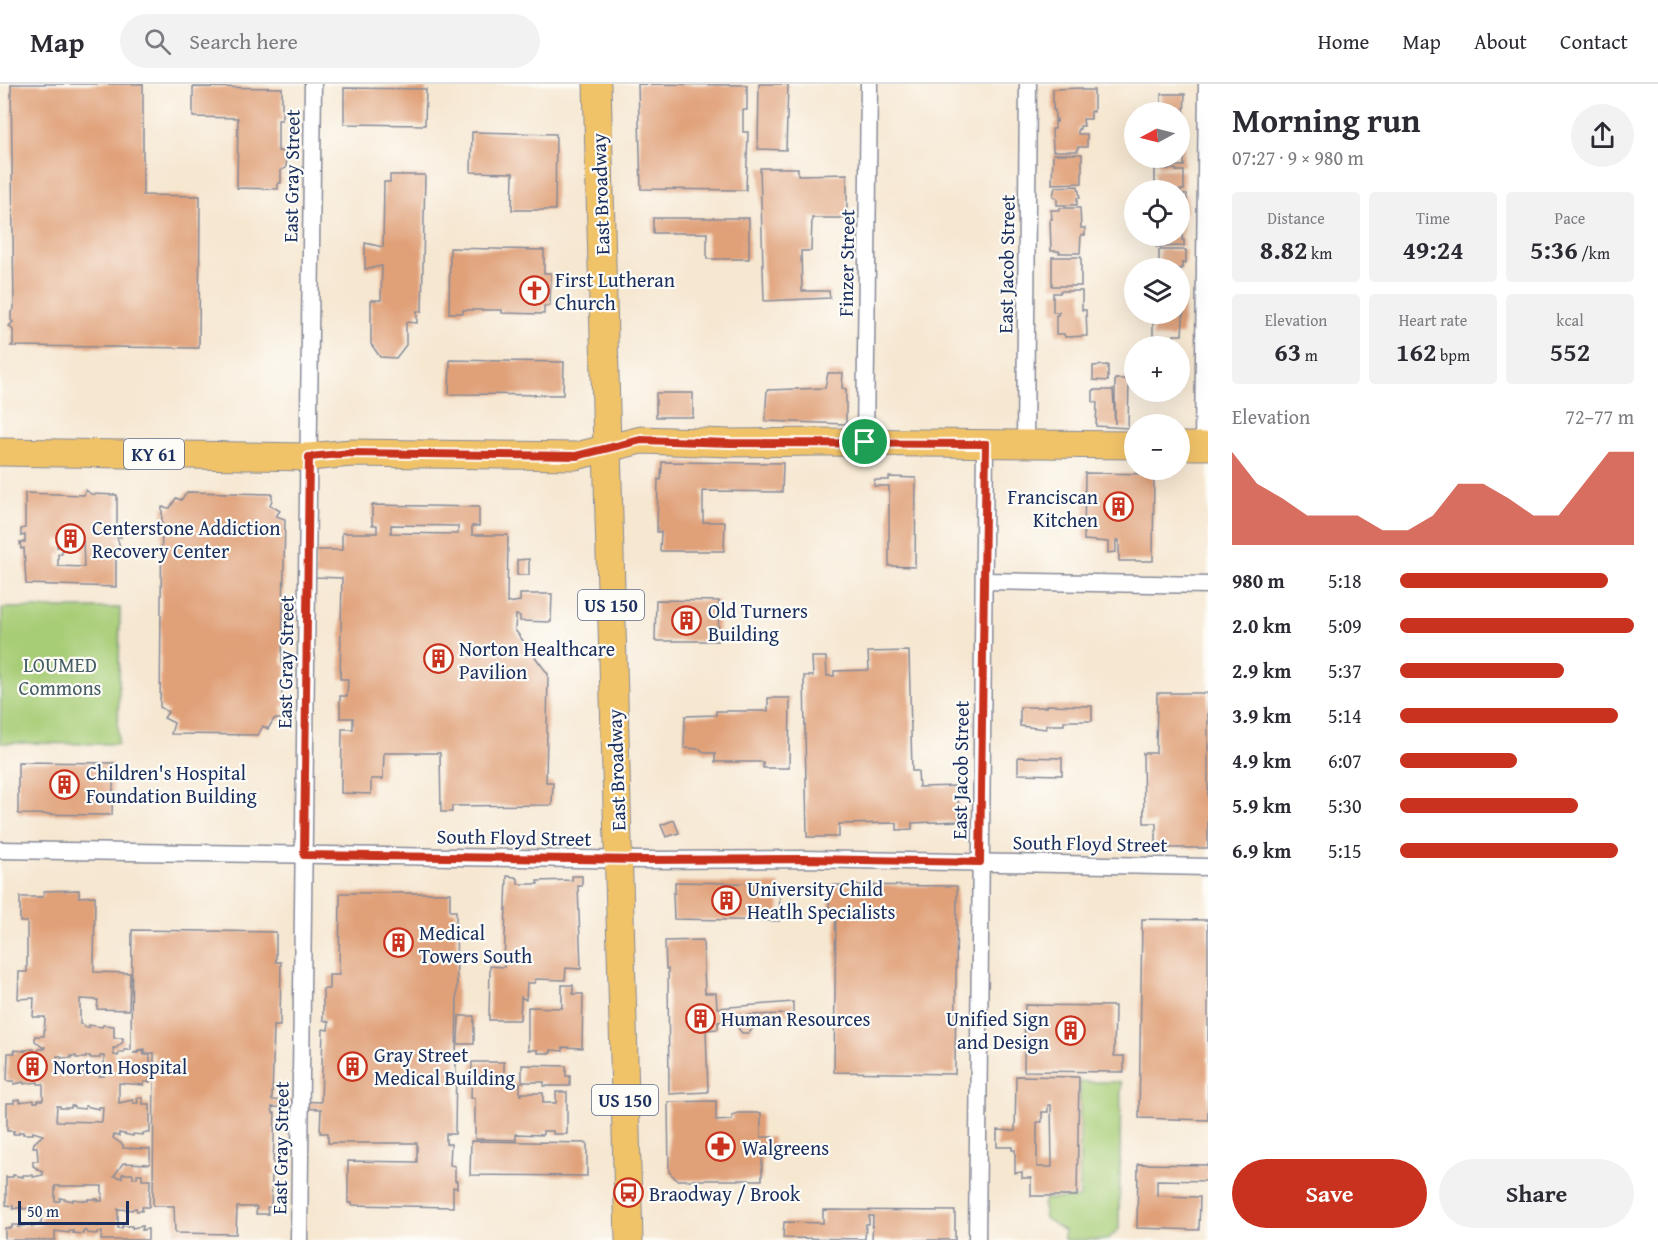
<!DOCTYPE html>
<html lang="en">
<head>
<meta charset="utf-8">
<style>
  :root { --surface:#fff; --page:#f2f2f3; --text:#2b2b33; --muted:#7c7c81; --line:#e1e1e2; --accent:#c8321e }
  body { margin:0; font-family:"Gentium Book Plus",serif; background:var(--page); color:var(--text); height:100vh; display:flex; flex-direction:column; font-size:22px; white-space:nowrap }
  * { box-sizing:border-box; margin:0 }
  p { font-size:20px; color:var(--muted) }
  .icon { flex:none; width:33px; height:33px; fill:none; stroke:currentColor; stroke-width:2; stroke-linecap:round; stroke-linejoin:round }
  .map { position:relative; flex:1; overflow:hidden }
  .side { display:flex; flex-direction:column; background:var(--surface); width:450px }
  .side>* { flex:none }
  .needle { width:39px; rotate:263deg }
  .tools { position:absolute; left:1124px; top:18px; display:grid; gap:12px }
  .tools a { display:grid; place-items:center; width:66px; height:66px; border-radius:50%; background:var(--surface); box-shadow:0 6px 24px #0002; font-size:30px }
  .scale { position:absolute; left:18px; bottom:15px; width:111px; box-sizing:border-box; padding-left:6px; border:3px solid #1b2f5e; border-top:0; font-size:16px; line-height:21px; white-space:nowrap; color:#1b2f5e; -webkit-text-stroke:4px #fdfcf7; paint-order:stroke }
  .pin { position:absolute; display:grid; place-items:center; width:51px; height:51px; color:#fff; margin:-26px; border:3px solid #fff; border-radius:50%; box-shadow:0 2px 6px #0007 }
  .round { display:grid; place-items:center; flex:none; width:63px; height:63px; border-radius:32px; background:var(--page) }
  .head { display:flex; align-items:center; justify-content:space-between; height:102px; padding:0 24px }
  h1 { font-size:33px; font-weight:600; line-height:45px }
  .metrics { display:grid; grid-template-columns:repeat(3,1fr); gap:9px; height:102px; padding:6px 24px }
  .metrics div { display:grid; align-content:center; border-radius:6px; background:var(--page); text-align:center }
  .metrics b { font-size:26px; font-weight:600 }
  .metrics small { font-size:16px; font-weight:400 }
  .metrics p { font-size:16px }
  .chart { height:168px; padding:12px 24px }
  .chart p { display:flex; justify-content:space-between }
  .chart svg { width:100%; height:108px; margin-top:6px; fill:var(--accent); opacity:.7 }
  .cta { display:flex; gap:12px; margin-top:auto; padding:12px 24px }
  .cta a { flex:1; height:69px; border-radius:36px; background:var(--accent); color:#fff; font-size:24px; font-weight:600; line-height:69px; text-align:center }
  .cta a+a { background:var(--page); color:var(--text) }
  ul { padding:0 24px; list-style:none; font-size:20px }
  li { display:grid; grid-template-columns:96px 72px 1fr; align-items:center; height:45px }
  li i { height:15px; border-radius:8px; background:var(--accent) }
  header { display:flex; align-items:center; gap:36px; box-sizing:border-box; height:84px; padding:0 30px; background:var(--surface); border-bottom:2px solid var(--line) }
  header strong { font-size:28px }
  nav { display:flex; gap:33px; margin-inline-start:auto; font-size:21px }
  .search { width:420px; height:54px; background:var(--page); display:flex; align-items:center; gap:15px; box-sizing:border-box; padding:0 21px; border-radius:33px; color:var(--muted); font-size:22px }
  main { display:flex; flex:1; min-height:0 }
  .map>svg:first-child { display:block }
  .green { fill:#a8cd77; stroke:#627e6a; stroke-width:1.5 }
  .building { fill:#e0a179; fill-rule:evenodd }
  .lines { fill:none; stroke-linecap:round; stroke-linejoin:round }
  .street-casing { stroke:#888b98; stroke-width:19 }
  .primary-casing { stroke:#888b98; stroke-width:29 }
  .street { stroke:#fff; stroke-width:16 }
  .primary { stroke:#f1c369; stroke-width:27 }
  .route-casing { stroke:#fff; stroke-width:12 }
  .route { stroke:#c8321e; stroke-width:8 }
  .labels { text-anchor:middle; dominant-baseline:central; stroke-width:4.5; stroke-linejoin:round; paint-order:stroke }
  .shield { fill:#fdfcf7; stroke:#5f6c8c; stroke-width:1.5 }
  .shield-label { font-size:18px; font-weight:bold; fill:#1b2f5e }
  .street-label { font-size:20px; fill:#1b2f5e; stroke:#fdfcf7 }
  .poi-label { font-size:20px; fill:#1b2f5e; stroke:#fdfcf7; text-anchor:start }
  .park-label { font-size:20px; fill:#455e66; stroke:#fdfcf7 }
</style>
</head>
<body>
<header>
<strong>Map</strong>
<div class="search"><svg class="icon" aria-label="search" viewBox="0 0 24 24"><circle cx="10" cy="10" r="6"/><path d="M15 15l6 6"/></svg>Search here</div>
<nav><a>Home</a><a>Map</a><a>About</a><a>Contact</a></nav>
</header>
<main>
<div class="map">
<svg width="1208" height="1156" viewBox="0 0 1208 1156">
  <rect width="100%" height="100%" fill="#fdfcf7"/>
  <filter id="ink" filterUnits="userSpaceOnUse"><feTurbulence type="fractalNoise" baseFrequency=".0167" numOctaves="2"/><feDisplacementMap in="SourceGraphic" scale="12" xChannelSelector="R" yChannelSelector="G"/><feConvolveMatrix kernelMatrix="1 2 1 2 8 2 1 2 1" color-interpolation-filters="sRGB"/></filter>
  <filter id="wash" filterUnits="userSpaceOnUse"><feTurbulence type="fractalNoise" baseFrequency=".008" numOctaves="4" result="noise"/><feDisplacementMap in="SourceGraphic" scale="24" xChannelSelector="R" yChannelSelector="G"/><feGaussianBlur stdDeviation="1.35" result="paint"/><feColorMatrix in="noise" values="0 0 0 0 0 0 0 0 0 0 0 0 0 0 0 0 0 1.4 0 .05"/><feComposite in="paint" operator="in"/></filter>
  <g filter="url(#wash)">
    <rect width="100%" height="100%" fill="#f6e7d1"/>
    <g class="green">
      <path d="M2 524H120L118 660 0 659Z"/>
      <path d="M1080 998H1121L1119 1145 1107 1156H1064V1147L1045 1134 1043 1122 1045 1115 1080 1114Z"/>
    </g>
    <g id="blocks">
      <g class="building">
        <path d="M11 0H143V111L200 112 199 264 11 262 13 260V246L9 242 13 238 11 236V228L14 225Z"/>
        <path d="M638 0 747 1V26H743V48H748L746 106 641 105Z"/>
        <path d="M759 0H788L786 66 758 65Z"/>
        <path d="M193 3 282 4V36H278V67L287 68 286 84 281 86V99H278V105L237 104 238 34 193 33Z"/>
        <path d="M344 4 426 5 425 41 344 40Z"/>
        <path d="M1082 4V6H1094V28L1091 27V35H1083L1084 42H1080V45H1078V50H1087V63H1078V67H1053L1052 45H1055V37L1057 38V35H1055V26H1053V5Z"/>
        <path d="M1161 10H1185L1183 50H1179V28L1161 27Z"/>
        <path d="M472 48 556 50 555 126H512L513 89 471 88Z"/>
        <path d="M1179 53H1184V82H1158L1159 74H1179Z"/>
        <path d="M1053 70H1082V99L1052 100Z"/>
        <path d="M760 84H798V91L847 90V134H812L811 167H801L802 207H829L830 214 764 217Z"/>
        <path d="M1155 85H1176V87H1184V106H1181V110H1187V129H1179V106L1155 105Z"/>
        <path d="M390 91H425L422 227H417V239L406 238V261L396 274 380 273 371 260V216H381L382 182 365 185V159L383 163 384 98H390Z"/>
        <path d="M1078 102 1080 114H1077V121H1057V115L1053 112 1055 103Z"/>
        <path d="M1060 124H1080L1081 144H1085V151H1081L1080 169H1059V167H1051L1050 135H1052L1051 126H1060Z"/>
        <path d="M653 134H749V175H707V149H653Z"/>
        <path d="M1179 135H1184L1182 156H1184V162L1156 163V152H1179Z"/>
        <path d="M450 164 544 166V189H551L550 222H544V230L502 229V226H463V229H449Z"/>
        <path d="M1159 166H1186V179H1182V185L1159 184Z"/>
        <rect x="1052" y="173" width="29" height="29"/>
        <path d="M1060 207H1082V226H1086L1087 252 1065 253 1064 250H1056V231H1058L1059 228H1053V209H1060Z"/>
        <path d="M1179 210H1182V221H1184L1182 251H1174V254L1153 253V230H1179Z"/>
        <path d="M450 276 564 278 563 311 449 310Z"/>
        <path d="M1108 281V297L1093 296V282Z"/>
        <path d="M828 289H843L842 304 846 305V340L765 337 767 306 825 304Z"/>
        <path d="M1115 295H1129L1128 344 1096 342 1097 319 1093 318V306H1113L1115 340Z"/>
        <rect x="656" y="309" width="37" height="24"/>
        <path d="M662 378 783 379 782 408 703 407V438H725L724 467H660L661 448H657L658 395 661 396Z"/>
        <path d="M1085 389 1154 390 1153 477H1119V456H1116V468L1108 469V458L1084 456Z"/>
        <path d="M889 393 916 394 915 483 889 482V402H874V396H889Z"/>
        <path d="M86 406 91 410 117 411V446H120L121 453H117L121 466H116V503L26 500 24 464 21 465 20 458H25V451L21 452V445L25 444V409L84 411ZM57 456H83L84 483 58 482V470H62V463H57Z"/>
        <path d="M187 408 272 410V416L270 421 280 427 276 432 285 435 282 577 283 581H286V593L282 594V616L285 615V622H282L283 635H274L268 645 263 642 258 651 171 650 174 639 164 634 168 628 160 623 162 423 170 424 176 414 181 416Z"/>
        <path d="M372 421 479 423V442H472V451H508L507 519 520 517V510H552L551 538 520 537V532L516 531 515 546 548 590 546 698H553L552 721 452 722V728H441L440 669H384L383 695H371V710L341 709 342 645H353V634H340V612H347L348 595H340L342 494 315 493V466H342V449H377V441H372ZM391 441 458 442V450L391 449Z"/>
        <path d="M529 475V491H517V476Z"/>
        <path d="M656 516 719 517 718 557H655Z"/>
        <path d="M909 567 912 687H918L919 703 958 702 959 737 912 739V745L897 746V739L839 740V753H807L804 592H813L812 573H826L827 592H834V587L869 586 868 568Z"/>
        <path d="M1157 609H1208V764H1156V739H1144L1143 669H1156Z"/>
        <path d="M768 614H790L789 684H763V678H715V669H705L700 665 684 664 685 632 716 631V627H768Z"/>
        <path d="M1046 621 1092 622V637H1064V641H1046V645L1020 642V623H1046Z"/>
        <path d="M1018 673 1062 674V691L1018 690Z"/>
        <path d="M18 678 114 679 112 731 18 730Z"/>
        <path d="M674 736 679 749 666 753 661 741Z"/>
        <path d="M507 792 515 793 518 795V800H538L537 797 572 796V792H582V802H578L581 885 566 884 565 896 535 895V899H527L526 916 521 913 520 936H489L490 882 504 883Z"/>
        <path d="M675 798 780 800 779 837 674 835 673 809H675Z"/>
        <path d="M830 801 957 802 955 990 834 988 836 824H829Z"/>
        <path d="M79 806V813L95 812 94 888 130 889 129 926 97 925 98 916 80 915V940L84 941V943H89V941L102 943 103 941 114 942V954H123V958L116 964H113L114 971 118 972 120 968H124V966H131L132 846 276 848V878H281L280 942H274L272 1016 321 1018 323 945 328 946 329 938 323 936V905H329V891H339L340 809H450V827H456L457 908 455 1050H446V1060H451L450 1081 455 1082V1097H457V1104L453 1103V1123L352 1121V1119H348V1077L417 1078V1059H328V1049H320L321 1025 272 1023 273 1029H275L273 1079H275V1090H272L271 1123H267L268 1130H256L257 1123H237L236 1150 175 1149 174 1122H153L154 969H145V965L138 966V968L133 969H138L139 967 143 966 144 971H150V998H144V1001L119 999V1019L133 1016V1019H138L137 1014H143V1020H150V1049H143V1051L133 1050V1052L119 1049V1052L114 1051 113 1054 123 1061V1064L150 1065V1080L123 1079 114 1092 122 1094V1090H133V1094H137V1090H142V1096H150L149 1123H142V1127H137L136 1124 132 1125V1126L118 1125V1144H122V1142H132V1144L143 1142 142 1146 148 1145V1156H101L102 1148H97V1150L87 1149V1147H83V1150L73 1149V1147H69V1149L55 1147V1156H5V1144H12V1141H18V1143L32 1140V1143L41 1140 42 1125H37V1123L23 1125 22 1123 13 1125V1122L6 1121V1093H13V1091L23 1093V1091H33V1093L43 1091V1088L33 1082V1077H38L37 1063H33L34 1059 43 1051 33 1048V1050H23V1048H19V1050H13L14 1047H7V1019H14V1016L20 1015V1018L34 1016V1018H38V1016H43V1000H38V998L24 1000V998L14 1000V997H7L8 969H15L14 966 25 967 24 966 34 965 35 968 38 967 39 965H45V963H42L35 957V952H44L45 933H33L34 914 18 915 19 888H27V838H20V813H43L44 807ZM57 972H61V974H71V972H76V974H86V972H90V974H100V972H104V992H99V990H89V992H85V989H75V992H71V990L57 991ZM57 1022H60V1024H71V1022H74L75 1024 85 1025V1022L99 1025V1023H103L102 1038 56 1037ZM55 1102H102V1117H98V1115H88V1117L73 1115V1117L60 1114V1117H55Z"/>
        <path d="M1142 835 1208 836V1036L1139 1034Z"/>
        <path d="M703 856 705 909H716L717 924 793 918V930L749 931 753 936 754 943 749 949H742L737 943V935L742 931H730V937L718 938V945L706 946 708 1008 669 1010 668 885H666L665 857Z"/>
        <path d="M562 901H573V910H583L582 964 563 963V967L551 966V969H538V966H528V923L562 924Z"/>
        <path d="M1025 921 1115 922 1114 972H1124V988L1024 987Z"/>
        <path d="M459 932H474V960H458Z"/>
        <path d="M472 978H504V998L520 999V1011H522V1009H543V1019H556V1008H567V1050H553V1047H543V1051L516 1050V1056L475 1055V1014H471Z"/>
        <path d="M522 981 566 982V992H570V1002H544V998H522Z"/>
        <path d="M1016 992 1079 993 1077 1112H1031V1094H1022V1088L1015 1089V1066H1012V1063H997V1046L1015 1047ZM1048 1021H1051L1052 1083H1037V1038H1042V1028H1048Z"/>
        <path d="M716 1017V1037L732 1036V1031L738 1029H761V1053H773V1073H762V1096H677L669 1088 668 1018Z"/>
        <path d="M471 1057 587 1059V1092L470 1091Z"/>
        <path d="M1138 1080 1208 1081V1097L1157 1096V1112L1200 1113 1199 1146 1137 1144Z"/>
        <path d="M823 1126 955 1127V1156H872L873 1132H869V1140H866L865 1155 783 1154 784 1138 823 1139Z"/>
      </g>
    </g>
  </g>
  <g filter="url(#ink)">
    <use href="#blocks" fill-opacity="0" stroke="#888b98" stroke-width="1.5"/>
    <g class="lines">
      <defs>
        <g id="street">
          <path d="M865 358 869 0"/>
          <path d="M1025 360 1028 0"/>
          <path d="M1203 362 1207 0"/>
          <path d="M984 497 1208 501"/>
          <path d="M0 766 645 776 804 775 1208 783"/>
          <path d="M299 1156 313 0"/>
          <path d="M977 1156 985 360"/>
        </g>
        <g id="primary">
          <path d="M597 0 629 1156"/>
          <path d="M1179 362H1208"/>
          <path d="M0 368 309 373 351 369 576 372 641 356 730 359 821 358 1134 361"/>
        </g>
      </defs>
      <use href="#street" class="street-casing"/>
      <use href="#primary" class="primary-casing"/>
      <use href="#street" class="street"/>
      <use href="#primary" class="primary"/>
    </g>
  </g>
  <g class="lines" filter="url(#ink)">
    <defs>
      <path id="route" d="M641 356 730 359 986 360 980 778 804 775 645 776 304 771 309 373 351 369 576 372Z"/>
    </defs>
    <use href="#route" class="route-casing"/>
    <use href="#route" class="route"/>
  </g>
  <defs>
    <symbol id="church-ring" viewBox="-11 -11 22 22"><circle r="9.5" fill="#fdfcf7" stroke="#c8321e" stroke-width="1.5"/><path d="M-1.2-6h2.4v3.5h3.3v2.4h-3.3V6h-2.4V-.1h-3.3v-2.4h3.3Z" fill="#c8321e"/></symbol>
    <symbol id="building-ring" viewBox="-11 -11 22 22"><circle r="9.5" fill="#fdfcf7" stroke="#c8321e" stroke-width="1.5"/><path d="M-4-6H4V6H1V3H-1V6H-4ZM-2.5-4.3h1.7v1.8h-1.7ZM.8-4.3h1.7v1.8H.8ZM-2.5-1h1.7V.8h-1.7ZM.8-1h1.7V.8H.8Z" fill="#c8321e"/></symbol>
    <symbol id="pharmacy-ring" viewBox="-11 -11 22 22"><circle r="9.5" fill="#fdfcf7" stroke="#c8321e" stroke-width="1.5"/><path d="M-2-6h4v4h4v4h-4v4h-4v-4h-4v-4h4Z" fill="#c8321e"/></symbol>
    <symbol id="bus-ring" viewBox="-11 -11 22 22"><circle r="9.5" fill="#fdfcf7" stroke="#c8321e" stroke-width="1.5"/><path d="M-5-6H5V4H4V6H2V4H-2V6H-4V4H-5ZM-3.5-4V0h7V-4ZM-3.5 1.2v1.5H-2V1.2ZM2 1.2v1.5H3.5V1.2Z" fill="#c8321e"/></symbol>
  </defs>
  <g fill-rule="evenodd">
    <use href="#church-ring" x="518" y="190" width="33" height="33"/>
    <use href="#building-ring" x="1102" y="406" width="33" height="33"/>
    <use href="#building-ring" x="54" y="438" width="33" height="33"/>
    <use href="#building-ring" x="670" y="520" width="33" height="33"/>
    <use href="#building-ring" x="422" y="558" width="33" height="33"/>
    <use href="#building-ring" x="48" y="684" width="33" height="33"/>
    <use href="#building-ring" x="710" y="800" width="33" height="33"/>
    <use href="#building-ring" x="382" y="842" width="33" height="33"/>
    <use href="#building-ring" x="684" y="918" width="33" height="33"/>
    <use href="#building-ring" x="1054" y="930" width="33" height="33"/>
    <use href="#building-ring" x="16" y="966" width="33" height="33"/>
    <use href="#building-ring" x="336" y="966" width="33" height="33"/>
    <use href="#pharmacy-ring" x="704" y="1046" width="33" height="33"/>
    <use href="#bus-ring" x="612" y="1092" width="33" height="33"/>
  </g>
  <g class="labels">
    <g class="shield">
      <rect x="124" y="355" width="60" height="30" rx="4.5"/>
      <rect x="578" y="506" width="66" height="30" rx="4.5"/>
      <rect x="592" y="1001" width="66" height="30" rx="4.5"/>
    </g>
    <g class="shield-label">
      <text x="154" y="370">KY 61</text>
      <text x="611" y="521">US 150</text>
      <text x="625" y="1016">US 150</text>
    </g>
    <g class="street-label">
      <text transform="translate(291 92) rotate(-89)">East Gray Street</text>
      <text transform="translate(600 110) rotate(-92)">East Broadway</text>
      <text transform="translate(846 179) rotate(-89)">Finzer Street</text>
      <text transform="translate(1006 180) rotate(-89)">East Jacob Street</text>
      <text transform="translate(285 578) rotate(-89)">East Gray Street</text>
      <text transform="translate(616 686) rotate(-92)">East Broadway</text>
      <text transform="translate(960 686) rotate(-89)">East Jacob Street</text>
      <text transform="translate(514 753) rotate(1)">South Floyd Street</text>
      <text transform="translate(1090 759) rotate(1)">South Floyd Street</text>
      <text transform="translate(280 1064) rotate(-89)">East Gray Street</text>
    </g>
    <g class="poi-label">
      <text x="555" y="195">First Lutheran<tspan x="555" dy="23">Church</tspan></text>
      <text x="1098" y="412" text-anchor="end">Franciscan<tspan x="1098" dy="23">Kitchen</tspan></text>
      <text x="92" y="443">Centerstone Addiction<tspan x="92" dy="23">Recovery Center</tspan></text>
      <text x="708" y="526">Old Turners<tspan x="708" dy="23">Building</tspan></text>
      <text x="459" y="564">Norton Healthcare<tspan x="459" dy="23">Pavilion</tspan></text>
      <text x="86" y="688">Children's Hospital<tspan x="86" dy="23">Foundation Building</tspan></text>
      <text x="747" y="804">University Child<tspan x="747" dy="23">Heatlh Specialists</tspan></text>
      <text x="419" y="848">Medical<tspan x="419" dy="23">Towers South</tspan></text>
      <text x="721" y="934">Human Resources</text>
      <text x="1049" y="934" text-anchor="end">Unified Sign<tspan x="1049" dy="23">and Design</tspan></text>
      <text x="374" y="970">Gray Street<tspan x="374" dy="23">Medical Building</tspan></text>
      <text x="53" y="982">Norton Hospital</text>
      <text x="742" y="1063">Walgreens</text>
      <text x="649" y="1109">Braodway / Brook</text>
    </g>
    <g class="park-label">
      <text x="60" y="580">LOUMED<tspan x="60" dy="23">Commons</tspan></text>
    </g>
  </g>
</svg>
<div class="tools">
<a><svg class="needle" viewBox="-14 -14 28 28"><path d="M0-13l5 13h-10z" fill="#e53935"/><path d="M0 13l5-13h-10z" fill="#7c7c81"/></svg></a>
<a><svg class="icon" aria-label="locate" viewBox="0 0 24 24"><circle cx="12" cy="12" r="6"/><path d="M12 2v4M12 18v4M2 12h4M18 12h4"/></svg></a>
<a><svg class="icon" aria-label="layers" viewBox="0 0 24 24"><path d="M12 4l9 5-9 5-9-5zM3 14l9 5 9-5"/></svg></a>
<a>+</a>
<a>−</a>
</div>
<div class="scale">50 m</div>
<div class="pin" style="left:865px;top:358px;background:#1e9e55"><svg class="icon" aria-label="arrive" viewBox="0 0 24 24"><path d="M6 21V4h12l-3 4 3 4H6"/></svg></div>
</div>
<section class="side">
<div class="head"><div><h1>Morning run</h1><p>07:27 · 9 × 980 m</p></div><a class="round"><svg class="icon" aria-label="share" viewBox="0 0 24 24"><path d="M12 15V3M7 8l5-5 5 5M5 13v7h14v-7"/></svg></a></div>
<div class="metrics">
<div><p>Distance</p><b>8.82<small> km</small></b></div>
<div><p>Time</p><b>49:24</b></div>
<div><p>Pace</p><b>5:36<small> /km</small></b></div>
</div>
<div class="metrics">
<div><p>Elevation</p><b>63<small> m</small></b></div>
<div><p>Heart rate</p><b>162<small> bpm</small></b></div>
<div><p>kcal</p><b>552</b></div>
</div>
<div class="chart"><p><span>Elevation</span>72–77 m</p>
<svg viewBox="0 0 160 44" preserveAspectRatio="none"><path d="M0 44V6L10 19L20 25L30 32L40 32L50 32L60 38L70 38L80 32L90 19L100 19L110 25L120 32L130 32L140 19L150 6L160 6V44z"/></svg>
</div>
<ul>
<li><b>980 m</b>5:18<i style="width:89%"></i></li>
<li><b>2.0 km</b>5:09<i style="width:100%"></i></li>
<li><b>2.9 km</b>5:37<i style="width:70%"></i></li>
<li><b>3.9 km</b>5:14<i style="width:93%"></i></li>
<li><b>4.9 km</b>6:07<i style="width:50%"></i></li>
<li><b>5.9 km</b>5:30<i style="width:76%"></i></li>
<li><b>6.9 km</b>5:15<i style="width:93%"></i></li>
</ul>
<div class="cta"><a>Save</a><a>Share</a></div>
</section>
</main>
</body>
</html>
